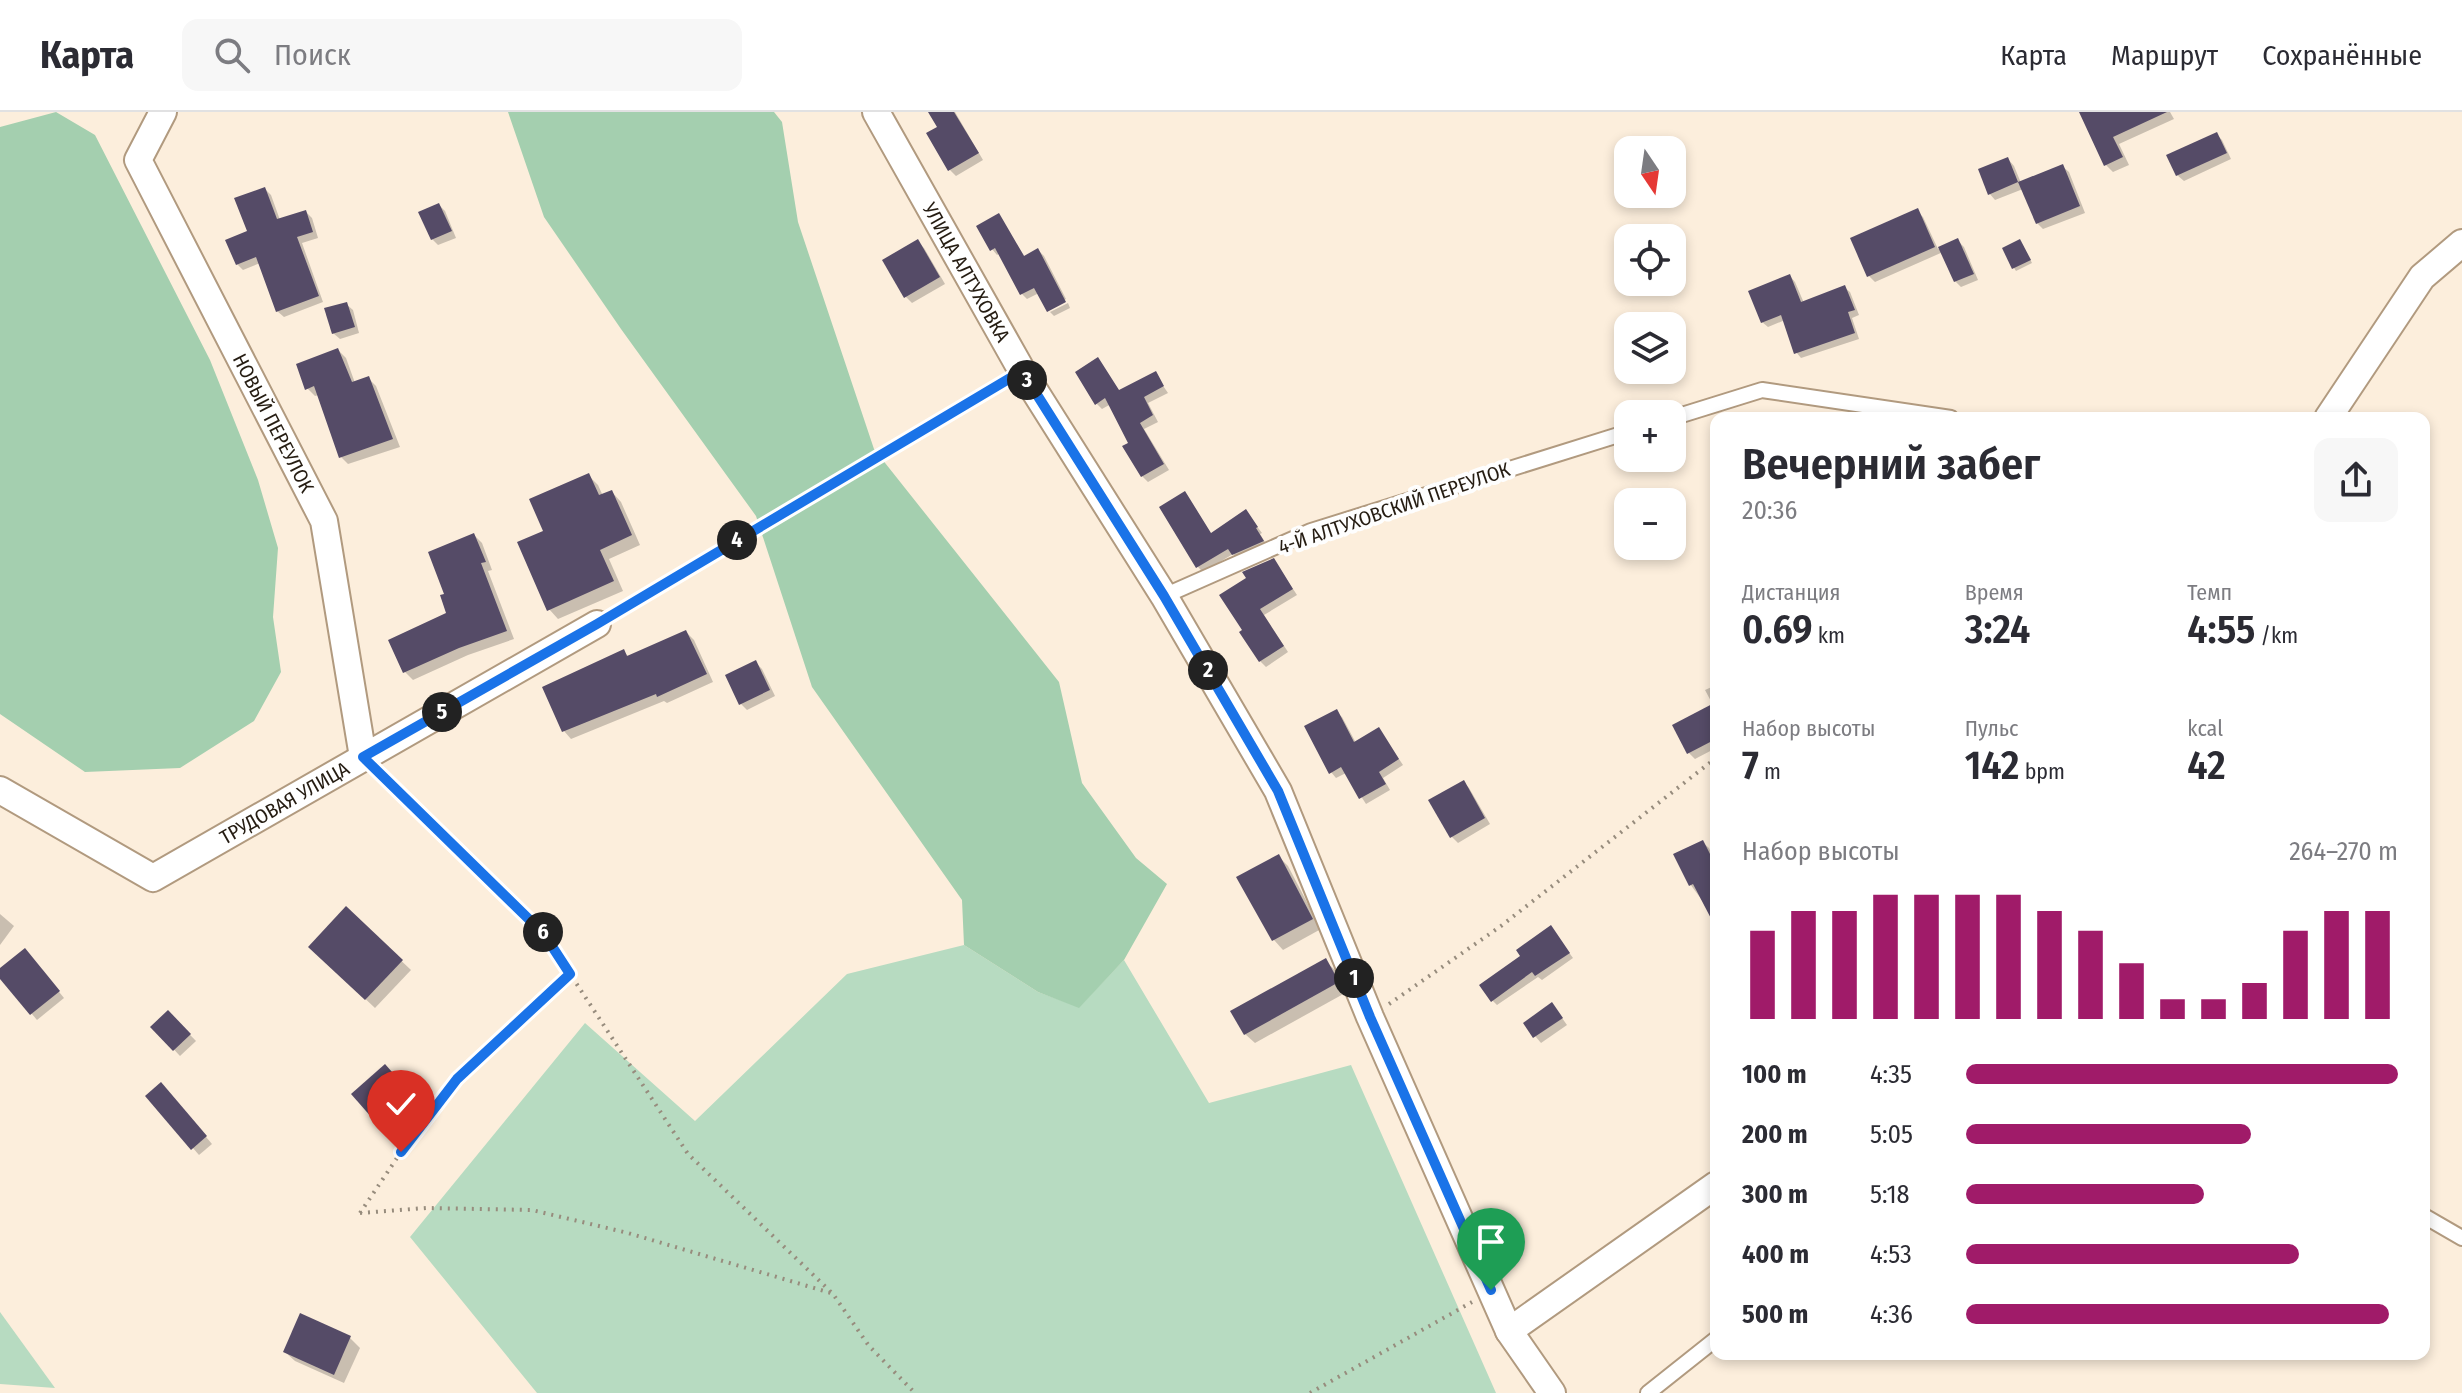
<!DOCTYPE html>
<html lang="ru">
<head>
<meta charset="utf-8">
<style>
  :root { --surface:#fff; --page:#f7f7f7; --text:#2b2b33; --muted:#7c7c81; --line:#e1e1e2; --accent:#a01b69 }
  body { margin:0; font-family:"Fira Sans Condensed",sans-serif; background:var(--page); color:var(--text); height:100vh; display:flex; flex-direction:column; font-size:30px; white-space:nowrap }
  * { box-sizing:border-box; margin:0 }
  p { font-size:26px; color:var(--muted) }
  .icon { flex:none; width:44px; height:44px; fill:none; stroke:currentColor; stroke-width:2; stroke-linecap:round; stroke-linejoin:round }
  .map { position:relative; flex:1; overflow:hidden }
  .drawer { position:absolute; left:1710px; top:300px; width:720px; height:948px; display:flex; flex-direction:column; background:var(--surface); border-radius:16px; box-shadow:0 4px 12px #0003 }
  .drawer>* { flex:none }
  .needle { width:52px; rotate:167deg }
  .tools { position:absolute; left:1614px; top:24px; display:grid; gap:16px }
  .tools a { display:grid; place-items:center; width:72px; height:72px; border-radius:16px; background:var(--surface); box-shadow:0 4px 12px #0003; font-size:40px }
  .pin { position:absolute; display:grid; place-items:center; width:68px; height:68px; color:#fff; margin:-82px -34px; border-radius:50% 50% 50% 0; rotate:-45deg; box-shadow:0 0 8px #0007 }
  .pin .icon { rotate:45deg }
  .km { position:absolute; width:40px; height:40px; margin:-20px; border-radius:50%; background:#222; color:#fff; font-size:22px; line-height:40px; text-align:center }
  .round { display:grid; place-items:center; flex:none; width:84px; height:84px; border-radius:16px; background:var(--page) }
  .overview { display:flex; align-items:center; justify-content:space-between; height:136px; padding:0 32px }
  h1 { font-size:44px; font-weight:600; line-height:60px }
  .metrics { display:grid; grid-template-columns:repeat(3,1fr); gap:12px; height:136px; padding:8px 32px }
  .metrics div { display:grid; align-content:center }
  .metrics b { font-size:40px; font-weight:600 }
  .metrics small { font-size:22px; font-weight:400 }
  .metrics p { font-size:22px }
  .chart { height:224px; padding:16px 32px }
  .chart p { display:flex; justify-content:space-between }
  .chart svg { width:100%; height:144px; margin-top:8px; stroke:var(--accent); stroke-width:6 }
  ul { padding:0 32px; list-style:none; font-size:26px }
  li { display:grid; grid-template-columns:128px 96px 1fr; align-items:center; height:60px }
  li i { height:20px; border-radius:10px; background:var(--accent) }
  header { display:flex; align-items:center; gap:48px; box-sizing:border-box; height:112px; padding:0 40px; background:var(--surface); border-bottom:2px solid var(--line) }
  header strong { font-size:38px }
  nav { display:flex; gap:44px; margin-inline-start:auto; font-size:28px }
  .search { width:560px; height:72px; background:var(--page); display:flex; align-items:center; gap:20px; box-sizing:border-box; padding:0 28px; border-radius:16px; color:var(--muted); font-size:30px }
  .map>svg:first-child { display:block }
  .green { fill:#b7dbc1 }
  .forest { fill:#a4cfaf }
  .shadow { fill:#0003 }
  .building { fill:#554b67 }
  .lines { fill:none; stroke-linecap:round; stroke-linejoin:round }
  .service-casing { stroke:#b19a7f; stroke-width:18 }
  .minor-casing { stroke:#b19a7f; stroke-width:30 }
  .path { stroke:#978c7d; stroke-width:4; stroke-dasharray:2 6; stroke-linecap:butt }
  .service { stroke:#fff; stroke-width:14 }
  .minor { stroke:#fff; stroke-width:26 }
  .route-casing { stroke:#fff; stroke-width:16 }
  .route { stroke:#1a73e8; stroke-width:10 }
  .labels { text-anchor:middle; dominant-baseline:central; stroke-width:8; stroke-linejoin:round; paint-order:stroke }
  .street-label { font-size:20px; fill:#251c12; stroke:#fefefe }
</style>
</head>
<body>
<header>
<strong>Карта</strong>
<div class="search"><svg class="icon" aria-label="search" viewBox="0 0 24 24"><circle cx="10" cy="10" r="6"/><path d="M15 15l6 6"/></svg>Поиск</div>
<nav><a>Карта</a><a>Маршрут</a><a>Сохранённые</a></nav>
</header>
<div class="map">
<svg width="2462" height="1281" viewBox="0 0 2462 1281">
  <rect width="100%" height="100%" fill="#fceedc"/>
  <g class="green">
    <path d="M964 833 1038 880 1079 895 1124 848 1209 991 1351 953 1496 1281H537L410 1125 585 911 695 1009 847 862Z"/>
    <path d="M0 1200 55 1276 0 1272Z"/>
  </g>
  <g class="forest">
    <path d="M56 0 95 23 210 248 258 368 278 436 273 505 281 560 254 609 180 656 85 660 0 602V15Z"/>
    <path d="M508 0H774L782 10 798 110 874 337 1059 570 1082 671 1136 746 1167 772 1124 848 1079 896 1038 880 964 833 962 788 812 575 756 404 621 217 544 105Z"/>
  </g>
  <g class="shadow">
    <path d="M930 0H955L983 48 956 64 950 58 940 16Z"/>
    <path d="M2087 0H2170L2174 7 2119 32 2129 53 2113 60 2106 53Z"/>
    <path d="M2216 22 2222 28 2231 47 2184 69 2177 63Z"/>
    <path d="M2008 47 2014 54 2021 71 2062 54 2069 60 2085 101 2043 117 2037 111 2023 77 1995 88 1989 81Z"/>
    <path d="M265 77 271 83 280 108 306 100 312 106 318 126 302 131 323 190 284 205 277 199 260 151 243 158 237 152Z"/>
    <path d="M439 93 445 99 456 126 438 133 432 127Z"/>
    <path d="M1917 99 1923 105 1938 137 1958 129 1964 135 1978 168 1961 175 1955 169 1943 140 1875 170 1869 164Z"/>
    <path d="M998 104 1025 145 1038 138 1044 144 1066 187 1048 197 1039 181 1027 187 1022 182 1000 141 997 143 992 137Z"/>
    <path d="M918 130 924 136 945 172 912 191 906 185 884 149Z"/>
    <path d="M2022 132 2032 151 2016 159 2014 156Z"/>
    <path d="M1790 164 1795 170 1804 191 1844 175 1850 180 1859 203 1852 206 1859 227 1801 246 1796 240 1785 208 1768 215 1762 210Z"/>
    <path d="M1068 191 1070 196 1054 204 1050 200Z"/>
    <path d="M346 192 353 198 359 221 340 227 333 221Z"/>
    <path d="M338 238 346 246 355 271 368 266 376 274 400 335 348 352 340 344 319 283 315 284 307 276Z"/>
    <path d="M1098 248 1120 280 1155 262 1168 281 1148 291 1158 310 1144 317 1169 358 1148 370 1142 364 1131 332 1111 292 1102 297 1096 291Z"/>
    <path d="M588 363 598 373 603 384 612 380 621 390 640 433 609 447 623 479 558 507 549 497 546 420Z"/>
    <path d="M1246 400 1262 421 1260 422 1268 435 1239 447 1233 442 1203 460 1198 455 1212 422Z"/>
    <path d="M474 423 482 431 492 458 488 459 514 527 468 543 413 568 405 560 390 529 449 502 447 483Z"/>
    <path d="M1274 448 1297 483 1264 503 1288 540 1266 555 1260 549 1244 519 1248 467Z"/>
    <path d="M686 520 694 528 713 570 667 591 664 589 571 627 564 619 623 539 629 545Z"/>
    <path d="M756 551 762 557 775 584 747 598 741 592Z"/>
    <path d="M1716 573V636L1695 647 1689 641 1713 593 1705 578Z"/>
    <path d="M1336 600 1342 605 1356 631 1379 617 1403 653 1383 666 1390 678 1366 692 1346 661 1336 666 1331 660Z"/>
    <path d="M1463 670 1469 676 1490 712 1458 731 1452 725Z"/>
    <path d="M1702 730 1709 736 1716 751V807L1690 772Z"/>
    <path d="M1278 744 1288 754 1321 817 1283 838 1274 828Z"/>
    <path d="M346 797 411 858 375 896 310 835Z"/>
    <path d="M0 802 14 814 0 833Z"/>
    <path d="M1555 821 1573 846 1542 868 1538 865 1497 893 1492 888Z"/>
    <path d="M30 844 64 886 37 908 0 864V858Z"/>
    <path d="M1325 849 1335 858 1347 880 1255 931 1245 922Z"/>
    <path d="M1557 899 1567 913 1541 931 1525 912Z"/>
    <path d="M168 900 196 929 180 944 153 915Z"/>
    <path d="M385 955 412 984 381 1012 354 982Z"/>
    <path d="M167 979 212 1032 199 1043 148 984Z"/>
    <path d="M350 1226 360 1236 344 1271 295 1249 285 1240Z"/>
  </g>
  <g class="building">
    <path d="M928 0H954L979 41 948 59 926 21 937 15Z"/>
    <path d="M2079 0H2167L2113 25 2123 45 2104 54Z"/>
    <path d="M2217 20 2227 41 2176 64 2166 43Z"/>
    <path d="M2008 45 2018 70 1988 83 1978 57Z"/>
    <path d="M2063 52 2080 94 2036 112 2018 70Z"/>
    <path d="M265 75 277 107 306 98 313 120 297 125 319 184 276 200 256 145 236 153 225 128 247 119 234 86Z"/>
    <path d="M439 91 452 119 431 128 418 100Z"/>
    <path d="M1918 96 1935 135 1867 165 1850 126Z"/>
    <path d="M999 101 1024 144 1038 136 1066 190 1047 200 1034 176 1020 183 995 136 990 139 976 114Z"/>
    <path d="M1958 126 1974 162 1954 170 1938 135Z"/>
    <path d="M918 127 940 165 904 186 882 148Z"/>
    <path d="M2020 127 2031 148 2012 157 2002 136Z"/>
    <path d="M1790 162 1801 190 1845 173 1855 198 1848 200 1855 221 1794 242 1781 203 1761 211 1748 179Z"/>
    <path d="M347 190 355 215 332 222 324 196Z"/>
    <path d="M338 236 352 270 369 264 393 327 339 346 314 274 305 278 296 252Z"/>
    <path d="M1098 245 1119 278 1156 259 1164 274 1144 285 1153 303 1140 311 1164 352 1141 365 1122 334 1128 331 1105 286 1095 293 1075 260Z"/>
    <path d="M589 361 599 383 612 378 632 423 600 438 614 469 547 499 517 430 543 419 529 387Z"/>
    <path d="M1185 379 1211 421 1246 397 1258 415 1256 416 1264 429 1232 443 1228 437 1196 456 1159 395Z"/>
    <path d="M474 421 486 450 481 451 507 519 459 536 403 561 388 528 446 501 440 483 444 482 428 440Z"/>
    <path d="M1274 446 1293 477 1260 497 1284 534 1259 550 1239 520 1242 518 1219 483 1246 466 1242 460Z"/>
    <path d="M686 518 707 562 657 585 656 582 562 620 542 575 624 537 627 544Z"/>
    <path d="M756 548 770 578 739 593 725 563Z"/>
    <path d="M1716 590V627L1687 642 1672 613Z"/>
    <path d="M1337 597 1354 630 1379 615 1399 647 1379 660 1386 672 1359 687 1341 655 1329 662 1304 614Z"/>
    <path d="M1464 668 1485 706 1450 726 1428 688Z"/>
    <path d="M1703 728 1716 754V816L1693 772 1689 774 1673 742Z"/>
    <path d="M1279 742 1313 807 1272 829 1236 765Z"/>
    <path d="M346 794 403 848 365 888 308 835Z"/>
    <path d="M1551 813 1570 841 1535 864 1532 860 1491 890 1479 873 1520 844 1516 838Z"/>
    <path d="M25 836 60 879 30 903 0 867V856Z"/>
    <path d="M1326 846 1339 870 1244 923 1230 899Z"/>
    <path d="M1552 890 1563 906 1533 926 1523 911Z"/>
    <path d="M168 898 191 922 173 939 150 915Z"/>
    <path d="M385 952 407 977 373 1007 351 982Z"/>
    <path d="M161 970 207 1024 191 1038 145 984Z"/>
    <path d="M300 1201 351 1224 334 1263 283 1240Z"/>
  </g>
  <g class="lines">
    <defs>
      <g id="service">
        <path d="M1672 306 1762 278 1951 306"/>
        <path d="M1164 484 1311 419 1628 320"/>
        <path d="M2424 1104 2462 1126"/>
        <path d="M1648 1281 1716 1227"/>
      </g>
      <g id="minor">
        <path id="s1" d="M163 0 138 48 324 409 363 645"/>
        <path id="s2" d="M876 0 1022 259 1164 484 1278 679 1370 905 1509 1219 1552 1281"/>
        <path d="M2328 306 2422 165 2462 131"/>
        <path id="s3" d="M0 678 153 766 597 512"/>
        <path d="M1509 1219 1716 1073"/>
      </g>
    </defs>
    <use href="#service" class="service-casing"/>
    <use href="#minor" class="minor-casing"/>
    <g class="path">
      <path d="M616 500 1000 272"/>
      <path d="M381 662 544 822 688 1042 833 1182 869 1234 915 1281"/>
      <path d="M1389 892 1501 814 1716 646"/>
      <path d="M360 1101 426 1096 532 1098 628 1121 831 1181"/>
      <path d="M360 1101 401 1040 457 967 570 862"/>
      <path d="M1310 1281 1472 1190"/>
    </g>
    <use href="#service" class="service"/>
    <use href="#minor" class="minor"/>
  </g>
  <g class="lines">
    <defs>
      <path id="route" d="M401 1040 457 967 570 862 544 822 363 645 597 512 1022 259 1164 484 1278 679 1370 905 1491 1178"/>
    </defs>
    <use href="#route" class="route-casing"/>
    <use href="#route" class="route"/>
  </g>
  <g class="labels">
    <g class="street-label">
      <text stroke="none"><textPath href="#s2" startOffset="184">УЛИЦА АЛТУХОВКА</textPath></text>
      <text stroke="none"><textPath href="#s1" startOffset="350">НОВЫЙ ПЕРЕУЛОК</textPath></text>
      <text transform="translate(1394 396) rotate(-19)">4-Й АЛТУХОВСКИЙ ПЕРЕУЛОК</text>
      <text stroke="none"><textPath href="#s3" startOffset="328">ТРУДОВАЯ УЛИЦА</textPath></text>
    </g>
  </g>
</svg>
<div class="tools">
<a><svg class="needle" viewBox="-14 -14 28 28"><path d="M0-13l5 13h-10z" fill="#e53935"/><path d="M0 13l5-13h-10z" fill="#7c7c81"/></svg></a>
<a><svg class="icon" aria-label="locate" viewBox="0 0 24 24"><circle cx="12" cy="12" r="6"/><path d="M12 2v4M12 18v4M2 12h4M18 12h4"/></svg></a>
<a><svg class="icon" aria-label="layers" viewBox="0 0 24 24"><path d="M12 4l9 5-9 5-9-5zM3 14l9 5 9-5"/></svg></a>
<a>+</a>
<a>−</a>
</div>
<div class="pin" style="left:1491px;top:1178px;background:#1e9e55"><svg class="icon" aria-label="arrive" viewBox="0 0 24 24"><path d="M6 21V4h12l-3 4 3 4H6"/></svg></div>
<div class="pin" style="left:401px;top:1040px;background:#d93025"><svg class="icon" aria-label="check" viewBox="0 0 24 24"><path d="M5 12l5 5 9-10"/></svg></div>
<b class="km" style="left:1354px;top:866px">1</b>
<b class="km" style="left:1208px;top:558px">2</b>
<b class="km" style="left:1027px;top:268px">3</b>
<b class="km" style="left:737px;top:428px">4</b>
<b class="km" style="left:442px;top:600px">5</b>
<b class="km" style="left:543px;top:820px">6</b>
<section class="drawer">
<div class="overview"><div><h1>Вечерний забег</h1><p>20:36</p></div><a class="round"><svg class="icon" aria-label="share" viewBox="0 0 24 24"><path d="M12 15V3M7 8l5-5 5 5M5 13v7h14v-7"/></svg></a></div>
<div class="metrics">
<div><p>Дистанция</p><b>0.69<small> km</small></b></div>
<div><p>Время</p><b>3:24</b></div>
<div><p>Темп</p><b>4:55<small> /km</small></b></div>
</div>
<div class="metrics">
<div><p>Набор высоты</p><b>7<small> m</small></b></div>
<div><p>Пульс</p><b>142<small> bpm</small></b></div>
<div><p>kcal</p><b>42</b></div>
</div>
<div class="chart"><p><span>Набор высоты</span>264–270 m</p>
<svg viewBox="0 0 160 44" preserveAspectRatio="none"><path d="M5 44V17M15 44V11M25 44V11M35 44V6M45 44V6M55 44V6M65 44V6M75 44V11M85 44V17M95 44V27M105 44V38M115 44V38M125 44V33M135 44V17M145 44V11M155 44V11"/></svg>
</div>
<ul>
<li><b>100 m</b>4:35<i style="width:100%"></i></li>
<li><b>200 m</b>5:05<i style="width:66%"></i></li>
<li><b>300 m</b>5:18<i style="width:55%"></i></li>
<li><b>400 m</b>4:53<i style="width:77%"></i></li>
<li><b>500 m</b>4:36<i style="width:98%"></i></li>
</ul>
</section>
</div>
</body>
</html>
